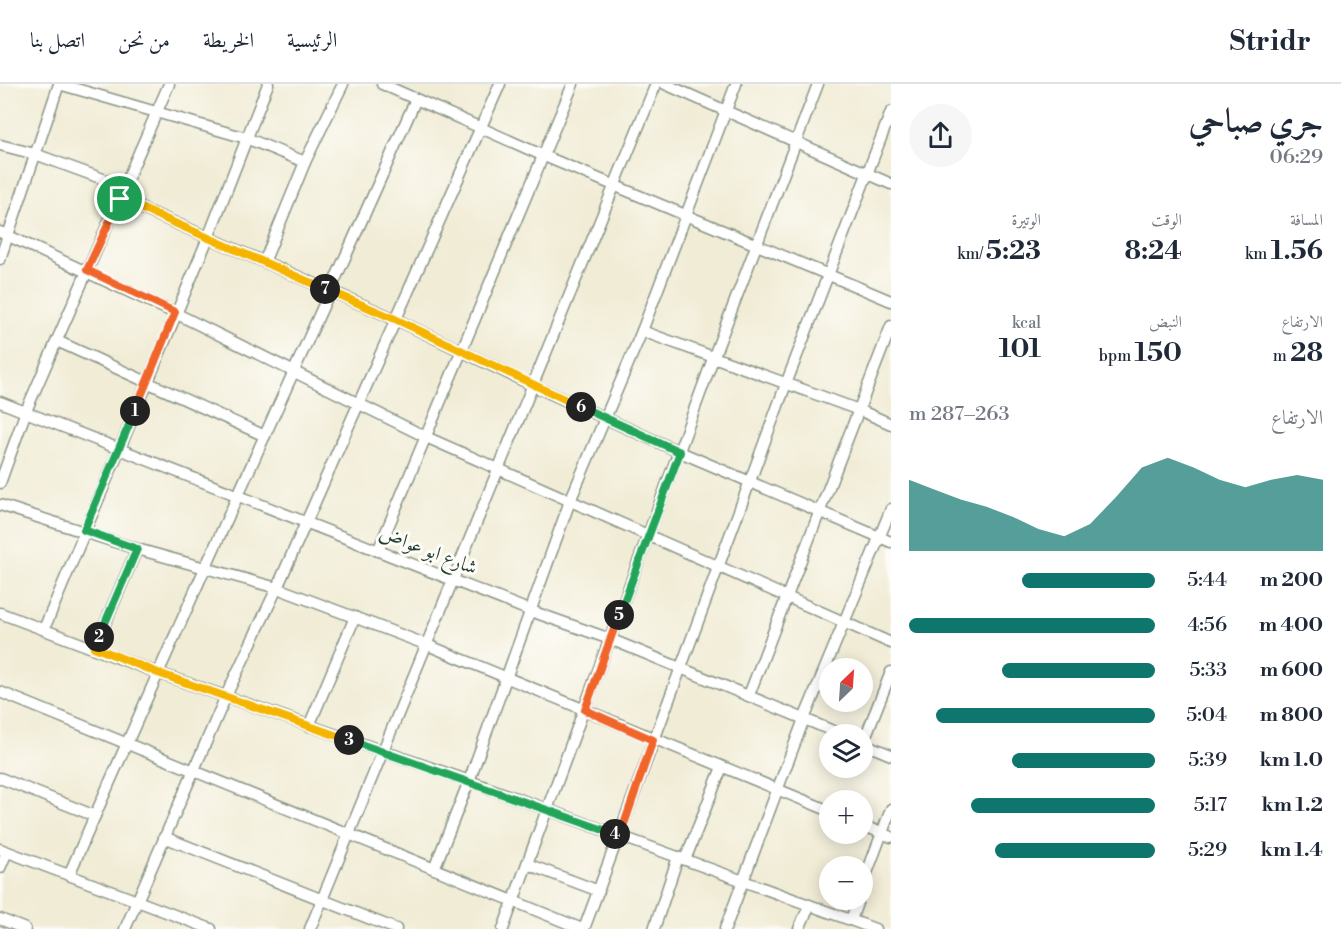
<!DOCTYPE html>
<html lang="ar">
<head>
<meta charset="utf-8">
<style>
  :root { --surface:#fff; --page:#f6f6f7; --text:#1f2937; --muted:#747a83; --line:#e0e1e3; --accent:#0f766e }
  body { margin:0; font-family:"Libre Bodoni",Amiri,serif; background:var(--page); color:var(--text); direction:rtl; height:100vh; display:flex; flex-direction:column; font-size:22px; white-space:nowrap }
  * { box-sizing:border-box; margin:0 }
  p { font-size:20px; color:var(--muted) }
  .icon { flex:none; width:33px; height:33px; fill:none; stroke:currentColor; stroke-width:2; stroke-linecap:round; stroke-linejoin:round }
  .map { position:relative; flex:1; overflow:hidden; direction:ltr }
  .panel { display:flex; flex-direction:column; background:var(--surface); width:450px }
  .panel>* { flex:none }
  .needle { width:39px; rotate:25deg }
  .buttons { position:absolute; left:819px; top:574px; display:grid; gap:12px }
  .buttons a { display:grid; place-items:center; width:54px; height:54px; border-radius:50%; background:var(--surface); box-shadow:0 3px 15px #0003; font-size:30px }
  .pin { position:absolute; display:grid; place-items:center; width:51px; height:51px; color:#fff; margin:-26px; border:3px solid #fff; border-radius:50%; box-shadow:0 2px 6px #0007 }
  .km { position:absolute; width:30px; height:30px; margin:-15px; border-radius:50%; background:#222; color:#fff; font-size:16px; line-height:30px; text-align:center }
  .round { display:grid; place-items:center; flex:none; width:63px; height:63px; border-radius:32px; background:var(--page) }
  .overview { display:flex; align-items:center; justify-content:space-between; height:102px; padding:0 18px }
  h1 { font-size:33px; font-weight:800; line-height:45px }
  .figures { display:grid; grid-template-columns:repeat(3,1fr); gap:9px; height:102px; padding:6px 18px }
  .figures div { display:grid; align-content:center }
  .figures b { font-size:26px; font-weight:800 }
  .figures small { font-size:16px; font-weight:400 }
  .figures p { font-size:16px }
  .chart { height:168px; padding:12px 18px }
  .chart p { display:flex; justify-content:space-between }
  .chart svg { width:100%; height:108px; margin-top:6px; fill:var(--accent); opacity:.7 }
  ul { padding:0 18px; list-style:none; font-size:20px }
  li { display:grid; grid-template-columns:96px 72px 1fr; align-items:center; height:45px }
  li i { height:15px; border-radius:8px; background:var(--accent) }
  header { display:flex; align-items:center; gap:36px; box-sizing:border-box; height:84px; padding:0 30px; background:var(--surface); border-bottom:2px solid var(--line) }
  header strong { font-size:28px }
  nav { display:flex; gap:33px; margin-inline-start:auto; font-size:21px }
  main { display:flex; flex:1; min-height:0 }
  .map>svg:first-child { display:block }
  .lines { fill:none; stroke-linecap:round; stroke-linejoin:round }
  .minor-casing { stroke:#889485; stroke-width:13 }
  .minor { stroke:#fff; stroke-width:10 }
  .split-1-casing { stroke:#fff; stroke-width:12 }
  .split-2-casing { stroke:#fff; stroke-width:12 }
  .split-3-casing { stroke:#fff; stroke-width:12 }
  .split-4-casing { stroke:#fff; stroke-width:12 }
  .split-5-casing { stroke:#fff; stroke-width:12 }
  .split-6-casing { stroke:#fff; stroke-width:12 }
  .split-7-casing { stroke:#fff; stroke-width:12 }
  .split-8-casing { stroke:#fff; stroke-width:12 }
  .split-1 { stroke:#f0652b; stroke-width:8 }
  .split-2 { stroke:#22a559; stroke-width:8 }
  .split-3 { stroke:#f5b400; stroke-width:8 }
  .split-4 { stroke:#22a559; stroke-width:8 }
  .split-5 { stroke:#f0652b; stroke-width:8 }
  .split-6 { stroke:#22a559; stroke-width:8 }
  .split-7 { stroke:#f5b400; stroke-width:8 }
  .split-8 { stroke:#f5b400; stroke-width:8 }
  .labels { text-anchor:middle; dominant-baseline:central; stroke-width:6; stroke-linejoin:round; paint-order:stroke }
  .street-label { font-size:20px; fill:#1f3d34; stroke:#fdfcf7 }
</style>
</head>
<body>
<header>
<strong>Stridr</strong>
<nav><a>الرئيسية</a><a>الخريطة</a><a>من نحن</a><a>اتصل بنا</a></nav>
</header>
<main>
<section class="panel">
<div class="overview"><div><h1>جري صباحي</h1><p>06:29</p></div><a class="round"><svg class="icon" aria-label="share" viewBox="0 0 24 24"><path d="M12 15V3M7 8l5-5 5 5M5 13v7h14v-7"/></svg></a></div>
<div class="figures">
<div><p>المسافة</p><b>1.56<small> km</small></b></div>
<div><p>الوقت</p><b>8:24</b></div>
<div><p>الوتيرة</p><b>5:23<small> /km</small></b></div>
</div>
<div class="figures">
<div><p>الارتفاع</p><b>28<small> m</small></b></div>
<div><p>النبض</p><b>150<small> bpm</small></b></div>
<div><p>kcal</p><b>101</b></div>
</div>
<div class="chart"><p><span>الارتفاع</span>263–287 m</p>
<svg viewBox="0 0 160 44" preserveAspectRatio="none"><path d="M0 44V15L10 19L20 23L30 26L40 30L50 35L60 38L70 33L80 22L90 10L100 6L110 10L120 15L130 18L140 15L150 13L160 15V44z"/></svg>
</div>
<ul>
<li><b>200 m</b>5:44<i style="width:54%"></i></li>
<li><b>400 m</b>4:56<i style="width:100%"></i></li>
<li><b>600 m</b>5:33<i style="width:62%"></i></li>
<li><b>800 m</b>5:04<i style="width:89%"></i></li>
<li><b>1.0 km</b>5:39<i style="width:58%"></i></li>
<li><b>1.2 km</b>5:17<i style="width:75%"></i></li>
<li><b>1.4 km</b>5:29<i style="width:65%"></i></li>
</ul>
</section>
<div class="map">
<svg width="891" height="845" viewBox="0 0 891 845">
  <rect width="100%" height="100%" fill="#fdfcf7"/>
  <filter id="ink" filterUnits="userSpaceOnUse"><feTurbulence type="fractalNoise" baseFrequency=".0167" numOctaves="2"/><feDisplacementMap in="SourceGraphic" scale="12" xChannelSelector="R" yChannelSelector="G"/><feConvolveMatrix kernelMatrix="1 2 1 2 8 2 1 2 1" color-interpolation-filters="sRGB"/></filter>
  <filter id="wash" filterUnits="userSpaceOnUse"><feTurbulence type="fractalNoise" baseFrequency=".008" numOctaves="4" result="noise"/><feDisplacementMap in="SourceGraphic" scale="24" xChannelSelector="R" yChannelSelector="G"/><feGaussianBlur stdDeviation="1.35" result="paint"/><feColorMatrix in="noise" values="0 0 0 0 0 0 0 0 0 0 0 0 0 0 0 0 0 1.4 0 .05"/><feComposite in="paint" operator="in"/></filter>
  <g filter="url(#wash)">
    <rect width="100%" height="100%" fill="#f1ecd6"/>
  </g>
  <g filter="url(#ink)">
    <g class="lines">
      <defs>
        <g id="minor">
          <path d="M382 0 544 72 891 217"/>
          <path d="M665 0 891 100"/>
          <path d="M0 61 35 70 125 103"/>
          <path d="M120 115 395 235 534 302 680 368 891 458"/>
          <path d="M0 148 175 229 426 353 891 559"/>
          <path d="M0 175 59 0 246 54 305 78"/>
          <path d="M265 176 305 78 343 0"/>
          <path d="M642 247 859 326 891 340"/>
          <path d="M57 257 265 352"/>
          <path d="M0 318 531 527 610 555 843 651"/>
          <path d="M0 399 26 327 169 0"/>
          <path d="M0 421 137 465 277 504 425 560 830 727"/>
          <path d="M378 467 573 0"/>
          <path d="M0 529 158 589 469 697 875 845"/>
          <path d="M44 545 208 154 268 0"/>
          <path d="M95 563 137 465"/>
          <path d="M0 608 582 845"/>
          <path d="M749 611 891 242"/>
          <path d="M309 642 355 533"/>
          <path d="M862 659 891 671"/>
          <path d="M863 659 891 588"/>
          <path d="M0 694 95 732"/>
          <path d="M862 741 891 753"/>
          <path d="M164 753 396 845"/>
          <path d="M0 765 211 845"/>
          <path d="M685 776 722 683"/>
          <path d="M527 780 599 807"/>
          <path d="M0 784 7 768"/>
          <path d="M434 785 469 697 570 417 642 247 736 0"/>
          <path d="M69 791C182 531 301 274 416 15"/>
          <path d="M862 802 891 725"/>
          <path d="M0 835 25 845"/>
          <path d="M851 836 858 816"/>
          <path d="M125 845 226 612 277 504 500 0"/>
          <path d="M310 845 656 0"/>
          <path d="M503 845 714 272 818 0"/>
          <path d="M584 845 786 300 891 28"/>
          <path d="M654 845 678 773"/>
          <path d="M725 845 804 635 891 425"/>
          <path d="M799 845 809 822"/>
        </g>
      </defs>
      <use href="#minor" class="minor-casing"/>
      <use href="#minor" class="minor"/>
    </g>
  </g>
  <g class="lines" filter="url(#ink)">
    <defs>
      <path id="split-1" d="M120 115 87 186 175 228 135 327"/>
      <path id="split-2" d="M99 553 137 465 84 446 135 327"/>
      <path id="split-3" d="M99 553 94 563 158 589 349 656"/>
      <path id="split-4" d="M349 656 615 750"/>
      <path id="split-5" d="M615 750 620 752 653 656 585 626 619 531"/>
      <path id="split-6" d="M581 323 680 368 619 531"/>
      <path id="split-7" d="M325 205 395 235 581 323"/>
      <path id="split-8" d="M120 115 325 205"/>
    </defs>
    <use href="#split-1" class="split-1-casing"/>
    <use href="#split-2" class="split-2-casing"/>
    <use href="#split-3" class="split-3-casing"/>
    <use href="#split-4" class="split-4-casing"/>
    <use href="#split-5" class="split-5-casing"/>
    <use href="#split-6" class="split-6-casing"/>
    <use href="#split-7" class="split-7-casing"/>
    <use href="#split-8" class="split-8-casing"/>
    <use href="#split-1" class="split-1"/>
    <use href="#split-2" class="split-2"/>
    <use href="#split-3" class="split-3"/>
    <use href="#split-4" class="split-4"/>
    <use href="#split-5" class="split-5"/>
    <use href="#split-6" class="split-6"/>
    <use href="#split-7" class="split-7"/>
    <use href="#split-8" class="split-8"/>
  </g>
  <g class="labels">
    <g class="street-label">
      <text transform="translate(428 467) rotate(21)">شارع ابو عواض</text>
    </g>
  </g>
</svg>
<div class="buttons">
<a><svg class="needle" viewBox="-14 -14 28 28"><path d="M0-13l5 13h-10z" fill="#e53935"/><path d="M0 13l5-13h-10z" fill="#747a83"/></svg></a>
<a><svg class="icon" aria-label="layers" viewBox="0 0 24 24"><path d="M12 4l9 5-9 5-9-5zM3 14l9 5 9-5"/></svg></a>
<a>+</a>
<a>−</a>
</div>
<div class="pin" style="left:120px;top:115px;background:#1e9e55"><svg class="icon" aria-label="arrive" viewBox="0 0 24 24"><path d="M6 21V4h12l-3 4 3 4H6"/></svg></div>
<b class="km" style="left:135px;top:327px">1</b>
<b class="km" style="left:99px;top:553px">2</b>
<b class="km" style="left:349px;top:656px">3</b>
<b class="km" style="left:615px;top:750px">4</b>
<b class="km" style="left:619px;top:531px">5</b>
<b class="km" style="left:581px;top:323px">6</b>
<b class="km" style="left:325px;top:205px">7</b>
</div>
</main>
</body>
</html>
